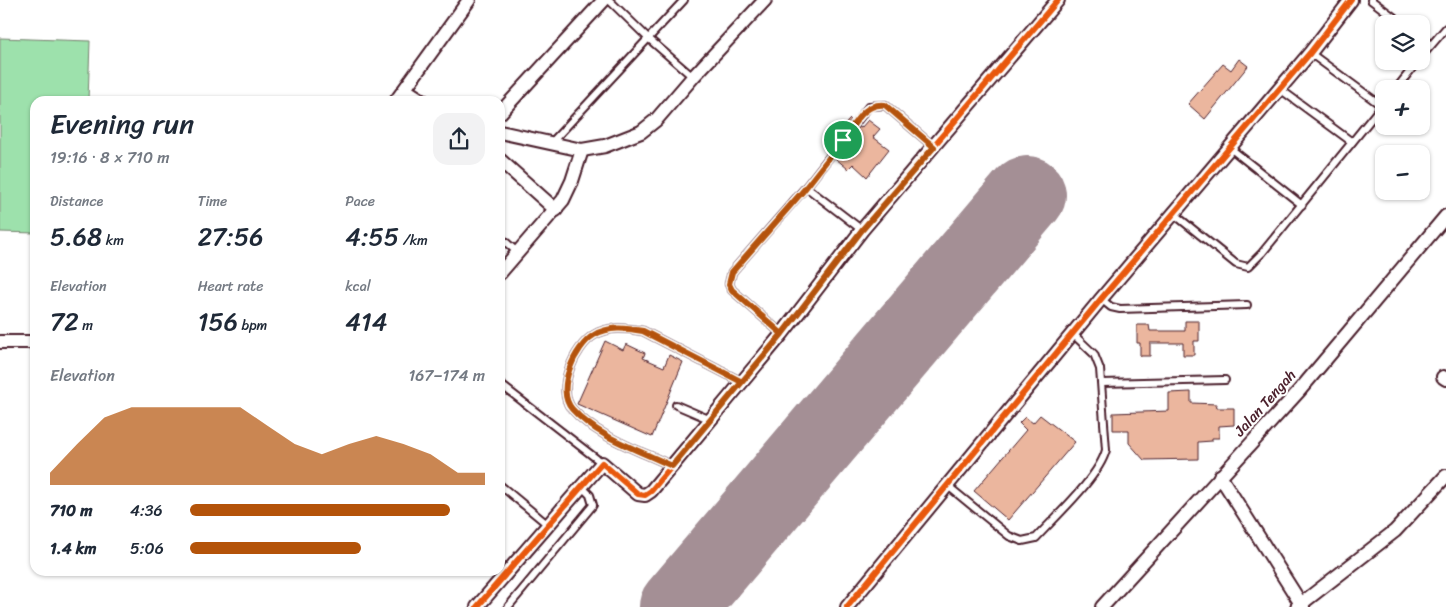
<!DOCTYPE html>
<html lang="en">
<head>
<meta charset="utf-8">
<style>
  :root { --surface:#fff; --page:#f2f2f3; --text:#1f2937; --muted:#747a83; --accent:#b45309 }
  body { margin:0; font-family:Sriracha,sans-serif; background:var(--page); color:var(--text); height:100vh; display:flex; flex-direction:column; font-size:19px; white-space:nowrap }
  * { box-sizing:border-box; margin:0 }
  p { font-size:16px; color:var(--muted) }
  .icon { flex:none; width:28px; height:28px; fill:none; stroke:currentColor; stroke-width:2; stroke-linecap:round; stroke-linejoin:round }
  .map { position:relative; flex:1; overflow:hidden }
  .side { position:absolute; left:30px; top:96px; width:475px; height:480px; display:flex; flex-direction:column; background:var(--surface); border-radius:15px; box-shadow:0 1px 4px #0004 }
  .side>* { flex:none }
  .buttons { position:absolute; left:1375px; top:15px; display:grid; gap:10px }
  .buttons a { display:grid; place-items:center; width:55px; height:55px; border-radius:10px; background:var(--surface); box-shadow:0 1px 4px #0004; font-size:25px }
  .pin { position:absolute; display:grid; place-items:center; width:42px; height:42px; color:#fff; margin:-21px; border:2px solid #fff; border-radius:50%; box-shadow:0 1px 5px #0007 }
  .round { display:grid; place-items:center; flex:none; width:52px; height:52px; border-radius:15px; background:var(--page) }
  .headline { display:flex; align-items:center; justify-content:space-between; height:85px; padding:0 20px }
  h1 { font-size:28px; font-weight:600; line-height:38px }
  .figures { display:grid; grid-template-columns:repeat(3,1fr); gap:8px; height:85px; padding:5px 20px }
  .figures div { display:grid; align-content:center }
  .figures b { font-size:25px; font-weight:600 }
  .figures small { font-size:14px; font-weight:400 }
  .figures p { font-size:14px }
  .chart { height:140px; padding:10px 20px }
  .chart p { display:flex; justify-content:space-between }
  .chart svg { width:100%; height:90px; margin-top:5px; fill:var(--accent); opacity:.7 }
  ul { padding:0 20px; list-style:none; font-size:16px }
  li { display:grid; grid-template-columns:80px 60px 1fr; align-items:center; height:38px }
  li i { height:12px; border-radius:6px; background:var(--accent) }
  .map>svg:first-child { display:block }
  .green { fill:#9de1ac; stroke:#74806c }
  .lines { fill:none; stroke-linecap:round; stroke-linejoin:round }
  .runway { stroke:#a48f95; stroke-width:78 }
  .building { fill:#ebb69e; stroke:#4a1f2b }
  .service-casing { stroke:#4a1f2b; stroke-width:10 }
  .minor-casing { stroke:#4a1f2b; stroke-width:16 }
  .service { stroke:#fff; stroke-width:6 }
  .minor { stroke:#fff; stroke-width:12 }
  .cycleway-casing { stroke:#fff; stroke-width:9 }
  .cycleway { stroke:#e8590c; stroke-width:6 }
  .route-casing { stroke:#fff; stroke-width:10 }
  .route { stroke:#b45309; stroke-width:6 }
  .labels { text-anchor:middle; dominant-baseline:central; stroke-width:4; stroke-linejoin:round; paint-order:stroke }
  .street-label { font-size:15px; fill:#4a1f2b; stroke:#fff }
</style>
</head>
<body>
<div class="map">
<svg width="1446" height="607" viewBox="0 0 1446 607">
  <rect width="100%" height="100%" fill="#fff"/>
  <filter id="ink" filterUnits="userSpaceOnUse"><feTurbulence type="fractalNoise" baseFrequency=".02" numOctaves="2"/><feDisplacementMap in="SourceGraphic" scale="10" xChannelSelector="R" yChannelSelector="G"/><feConvolveMatrix kernelMatrix="1 2 1 2 8 2 1 2 1" color-interpolation-filters="sRGB"/></filter>
  <g filter="url(#ink)">
    <path class="green" d="M0 38 90 41 88 101H35V233L0 232Z"/>
    <g class="lines">
      <path class="runway" d="M678 607 1027 195"/>
    </g>
    <g class="building">
      <path d="M1239 59 1248 66 1205 119 1188 104 1223 64 1231 70Z"/>
      <path d="M850 119 851 120 835 141 832 138Z"/>
      <path d="M868 120 880 129 873 137 889 149 867 177 853 164 848 169 835 158 859 127 861 128Z"/>
      <path d="M1185 321H1199V341H1194V355H1183V343H1150V356H1140V343H1137V325H1149L1150 331H1185Z"/>
      <path d="M605 341 623 350 626 344 645 353 643 358 664 367 669 355 683 362 652 437 577 404Z"/>
      <path d="M1191 392V403L1217 404 1216 408H1234V425L1219 426V438H1212V441L1198 442V459L1144 460 1129 443V430H1113V413L1169 411V393Z"/>
      <path d="M1040 415 1075 442 1008 520 974 491 1026 430 1019 423 1025 417 1033 423Z"/>
    </g>
    <g class="lines">
      <defs>
        <g id="service">
          <path d="M609 0 648 38 693 77"/>
          <path d="M1371 0 1403 24"/>
          <path d="M1421 37 1431 45"/>
          <path d="M1310 53 1382 106"/>
          <path d="M1421 57 1446 28"/>
          <path d="M1280 89 1352 142"/>
          <path d="M1396 89 1418 61"/>
          <path d="M552 142 684 0"/>
          <path d="M1230 148 1302 205"/>
          <path d="M806 187 869 106 885 105 934 147"/>
          <path d="M1174 214 1236 264 1248 267 1262 253 1384 103"/>
          <path d="M500 237 517 252"/>
          <path d="M1101 299 1111 307 1120 309 1247 305"/>
          <path d="M782 334 732 290 729 284 732 272 806 187 862 230"/>
          <path d="M1102 383 1225 380"/>
          <path d="M500 384 602 463"/>
          <path d="M676 405 711 420"/>
          <path d="M672 466C639 450 597 437 572 409 555 390 575 346 594 335 609 326 626 328 643 331L742 382"/>
          <path d="M500 485 547 524"/>
          <path d="M948 486 1009 536 1022 541 1036 538C1056 516 1099 477 1106 450L1100 369 1094 354 1074 335"/>
          <path d="M508 607 593 505 590 495 581 486"/>
        </g>
        <g id="minor">
          <path d="M406 90 423 101"/>
          <path d="M396 101 469 0"/>
          <path d="M500 113 604 0"/>
          <path d="M500 132 582 150 572 181 563 200 500 273"/>
          <path d="M582 150 605 146 641 132 656 120 693 77 765 0"/>
          <path d="M500 160 556 210"/>
          <path d="M0 342H35"/>
          <path d="M1443 377 1446 379"/>
          <path d="M1220 476 1303 607"/>
          <path d="M477 607 602 463 638 494 645 495 651 491 782 334 862 230 1058 0"/>
          <path d="M847 607 1101 299 1310 53 1351 0"/>
          <path d="M1102 607 1299 391 1446 216"/>
          <path d="M1297 607 1395 531 1446 476"/>
        </g>
      </defs>
      <use href="#service" class="service-casing"/>
      <use href="#minor" class="minor-casing"/>
      <use href="#service" class="service"/>
      <use href="#minor" class="minor"/>
      <defs>
        <g id="cycleway">
          <path d="M477 607 602 463 638 494 645 495 651 491 782 334 862 230 1058 0"/>
          <path d="M847 607 1101 299 1310 53 1351 0"/>
        </g>
      </defs>
      <use href="#cycleway" class="cycleway-casing"/>
      <use href="#cycleway" class="cycleway"/>
    </g>
  </g>
  <g class="lines" filter="url(#ink)">
    <defs>
      <path id="route" d="M843 140 803 191 732 272 729 284 732 290 782 334 672 466C639 450 597 437 572 409 555 390 575 346 594 335 609 326 626 328 643 331L742 382 782 334 862 230 934 147 885 105C864 102 854 125 843 140"/>
    </defs>
    <use href="#route" class="route-casing"/>
    <use href="#route" class="route"/>
  </g>
  <g class="labels">
    <g class="street-label">
      <text transform="translate(1265 403) rotate(-48)">Jalan Tengah</text>
    </g>
  </g>
</svg>
<div class="buttons">
<a><svg class="icon" aria-label="layers" viewBox="0 0 24 24"><path d="M12 4l9 5-9 5-9-5zM3 14l9 5 9-5"/></svg></a>
<a>+</a>
<a>−</a>
</div>
<div class="pin" style="left:843px;top:140px;background:#1e9e55"><svg class="icon" aria-label="arrive" viewBox="0 0 24 24"><path d="M6 21V4h12l-3 4 3 4H6"/></svg></div>
<section class="side">
<div class="headline"><div><h1>Evening run</h1><p>19:16 · 8 × 710 m</p></div><a class="round"><svg class="icon" aria-label="share" viewBox="0 0 24 24"><path d="M12 15V3M7 8l5-5 5 5M5 13v7h14v-7"/></svg></a></div>
<div class="figures">
<div><p>Distance</p><b>5.68<small> km</small></b></div>
<div><p>Time</p><b>27:56</b></div>
<div><p>Pace</p><b>4:55<small> /km</small></b></div>
</div>
<div class="figures">
<div><p>Elevation</p><b>72<small> m</small></b></div>
<div><p>Heart rate</p><b>156<small> bpm</small></b></div>
<div><p>kcal</p><b>414</b></div>
</div>
<div class="chart"><p><span>Elevation</span>167–174 m</p>
<svg viewBox="0 0 160 44" preserveAspectRatio="none"><path d="M0 44V38L10 24L20 11L30 6L40 6L50 6L60 6L70 6L80 15L90 24L100 29L110 24L120 20L130 24L140 29L150 38L160 38V44z"/></svg>
</div>
<ul>
<li><b>710 m</b>4:36<i style="width:88%"></i></li>
<li><b>1.4 km</b>5:06<i style="width:58%"></i></li>
</ul>
</section>
</div>
</body>
</html>
